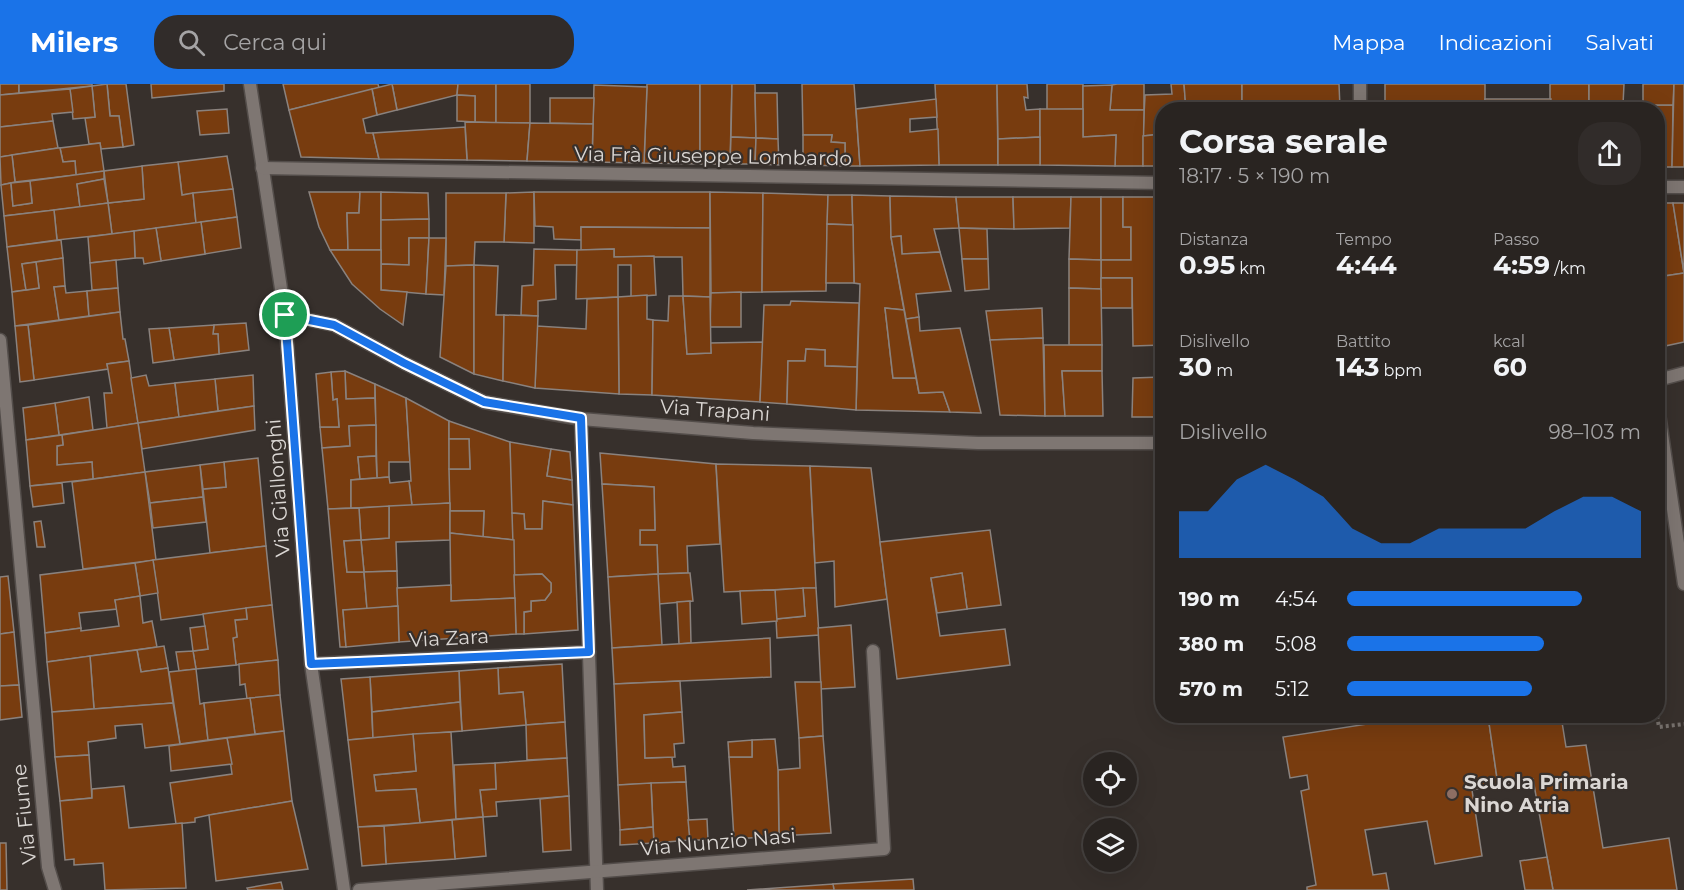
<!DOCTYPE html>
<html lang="it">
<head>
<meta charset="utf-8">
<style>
  :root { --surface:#292421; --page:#312c2a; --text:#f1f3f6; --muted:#a5a4a5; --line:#45413f; --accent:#1a73e8 }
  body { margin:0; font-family:Montserrat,sans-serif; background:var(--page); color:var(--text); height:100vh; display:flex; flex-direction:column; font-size:22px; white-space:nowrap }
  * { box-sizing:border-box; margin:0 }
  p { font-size:20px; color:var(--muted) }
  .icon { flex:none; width:33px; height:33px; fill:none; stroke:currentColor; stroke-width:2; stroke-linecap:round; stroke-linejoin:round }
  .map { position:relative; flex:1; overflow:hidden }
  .details { position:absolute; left:1155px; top:18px; width:510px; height:621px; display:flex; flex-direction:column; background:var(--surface); border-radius:24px; box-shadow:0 6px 24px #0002,0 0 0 2px var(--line) }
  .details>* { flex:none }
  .tools { position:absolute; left:1083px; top:668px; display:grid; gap:12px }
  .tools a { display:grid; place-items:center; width:54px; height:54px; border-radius:50%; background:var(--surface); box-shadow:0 6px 24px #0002,0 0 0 2px var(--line); font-size:30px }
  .pin { position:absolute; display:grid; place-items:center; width:51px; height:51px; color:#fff; margin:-26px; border:3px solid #fff; border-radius:50%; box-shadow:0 2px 6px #0007 }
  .round { display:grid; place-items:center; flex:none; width:63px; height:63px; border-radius:24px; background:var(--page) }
  .headline { display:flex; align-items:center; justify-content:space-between; height:102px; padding:0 24px }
  h1 { font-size:33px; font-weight:700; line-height:45px }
  .metrics { display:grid; grid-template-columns:repeat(3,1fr); gap:9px; height:102px; padding:6px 24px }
  .metrics div { display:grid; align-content:center }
  .metrics b { font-size:26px; font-weight:700 }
  .metrics small { font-size:16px; font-weight:400 }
  .metrics p { font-size:16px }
  .chart { height:168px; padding:12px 24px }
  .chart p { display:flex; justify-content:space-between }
  .chart svg { width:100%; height:108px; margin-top:6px; fill:var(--accent); opacity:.7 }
  ul { padding:0 24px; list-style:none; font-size:20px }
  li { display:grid; grid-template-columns:96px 72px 1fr; align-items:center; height:45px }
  li i { height:15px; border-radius:8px; background:var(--accent) }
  header { display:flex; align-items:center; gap:36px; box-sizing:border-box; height:84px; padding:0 30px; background:var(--accent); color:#fff }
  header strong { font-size:28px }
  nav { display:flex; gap:33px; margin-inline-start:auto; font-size:21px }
  .search { width:420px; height:54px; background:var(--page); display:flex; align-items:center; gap:15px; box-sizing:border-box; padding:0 21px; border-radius:24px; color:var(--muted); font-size:22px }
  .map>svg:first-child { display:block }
  .building { fill:#783c0f; stroke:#8a827e; stroke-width:1.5 }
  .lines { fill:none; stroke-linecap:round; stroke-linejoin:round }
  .street-casing { stroke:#534d4a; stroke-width:15 }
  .path { stroke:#76706c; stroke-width:4; stroke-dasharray:3 3; stroke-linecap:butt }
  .street { stroke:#7e7672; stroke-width:12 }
  .route-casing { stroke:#fff; stroke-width:12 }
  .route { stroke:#1a73e8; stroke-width:8 }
  .education-dot { fill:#8d6e63; stroke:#37302c; stroke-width:2 }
  .labels { text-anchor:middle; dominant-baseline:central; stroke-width:4.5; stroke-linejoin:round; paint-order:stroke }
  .street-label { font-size:20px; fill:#dbd7d4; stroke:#37302c }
  .poi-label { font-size:20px; font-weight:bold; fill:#dbd7d4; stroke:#37302c; text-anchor:start }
</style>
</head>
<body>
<header>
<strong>Milers</strong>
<div class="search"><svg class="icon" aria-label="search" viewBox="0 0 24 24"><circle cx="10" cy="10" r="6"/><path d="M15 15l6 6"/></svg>Cerca qui</div>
<nav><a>Mappa</a><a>Indicazioni</a><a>Salvati</a></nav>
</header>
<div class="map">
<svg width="1684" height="806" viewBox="0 0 1684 806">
  <rect width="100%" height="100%" fill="#37302c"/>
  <g class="building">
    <path d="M0 0H19V9L0 11Z"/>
    <path d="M19 0H92V2L19 9Z"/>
    <path d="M107 0H126L134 61 123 63 119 32H110Z"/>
    <path d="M107 0 110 32H119L123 63 101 65 100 59 89 60 85 34 95 33 92 2Z"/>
    <path d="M151 0H224V7L152 14Z"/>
    <path d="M283 0H378L379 4 289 26Z"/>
    <path d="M392 0H458L457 11 397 26Z"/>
    <path d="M392 0 397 26 377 31 372 5Z"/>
    <path d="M458 0H496V39L475 38V12L457 11Z"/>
    <rect x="496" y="0" width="34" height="39"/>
    <path d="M647 0H700V80L644 79Z"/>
    <path d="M700 0H732L730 80H700Z"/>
    <path d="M732 0H755L756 54 731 53Z"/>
    <path d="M802 0H854L860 82H845V59L831 58 832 51H803Z"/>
    <path d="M935 0H997L998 81H939Z"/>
    <path d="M997 0H1027L1028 14 1024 13 1026 26 1040 25V53L998 55Z"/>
    <path d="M1047 0H1083V25L1047 26Z"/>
    <path d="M1117 0H1144V26H1110L1112 1Z"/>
    <path d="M1171 0H1184L1186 26H1162V50L1143 52 1145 11 1172 10Z"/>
    <path d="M1184 0H1242V26H1186Z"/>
    <path d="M1242 0H1339L1340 24 1242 26Z"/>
    <rect x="1385" y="0" width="100" height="20"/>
    <rect x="1550" y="0" width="39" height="26"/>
    <path d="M1589 0H1624L1623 21H1673L1672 83H1658V26H1589Z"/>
    <path d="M1643 0H1674L1673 21H1643Z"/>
    <path d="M1674 0H1684V83H1672Z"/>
    <path d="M594 1 647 3 644 79 592 78Z"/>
    <path d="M1112 1 1110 26H1144L1143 82H1115L1116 51 1083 53V2Z"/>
    <path d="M92 2 95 33 73 35 70 5Z"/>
    <path d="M70 5 73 28 52 30 53 37 0 43V11Z"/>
    <path d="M372 5 377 31 363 35 366 49H373L379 75 301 73 289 26Z"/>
    <path d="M755 9H777L778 55 756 54Z"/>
    <path d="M457 11 475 12V38L457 37Z"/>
    <path d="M550 14H594L593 40 550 39Z"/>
    <path d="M936 15 937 33 910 35V48L938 45 939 81 860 82 856 25Z"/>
    <path d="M1485 15H1551L1550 26H1485Z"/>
    <path d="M1385 20H1414L1415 26H1385Z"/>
    <rect x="1443" y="20" width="42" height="6"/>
    <path d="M227 25 229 49 200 51 197 27Z"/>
    <path d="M1040 25H1083V53L1116 51 1115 82 1040 81Z"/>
    <path d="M53 37 58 64 0 73V43Z"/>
    <path d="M465 38 530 39 527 77 467 76Z"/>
    <path d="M530 39 593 40 592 78 527 77Z"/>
    <path d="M465 43 467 76 379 75 373 49Z"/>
    <path d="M1162 50V82H1143V52Z"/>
    <path d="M803 51H832L831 58 845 59V82L803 81Z"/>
    <path d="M731 53 756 54 755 80H730Z"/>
    <path d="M1040 53V81H998V55Z"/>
    <path d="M756 54 778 55 779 81 755 80Z"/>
    <path d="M100 59 104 87 76 91 75 77 63 78 60 64Z"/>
    <path d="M58 64H60L63 78 75 77 76 91 15 98 12 71Z"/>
    <path d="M12 71 15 98 1 101 0 73Z"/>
    <path d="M227 72 233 105 182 111 178 78Z"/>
    <path d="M178 78 182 111 193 109 196 139 112 150 108 119 144 115 142 82Z"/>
    <path d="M142 82 144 115 108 119 104 87Z"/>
    <path d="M104 87V95L77 100 80 123 4 132 1 101 11 99 13 122 32 119 30 97Z"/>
    <path d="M104 95 108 119 80 123 77 100Z"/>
    <path d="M30 97 32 119 13 122 11 99Z"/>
    <path d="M233 105 237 133 196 139 193 109Z"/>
    <path d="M309 108H360L359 129H347L348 166H330L319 143Z"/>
    <path d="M360 108H381V166H348L347 129H359Z"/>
    <path d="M381 108 428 109 429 135 381 136Z"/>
    <path d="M534 108V159L504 158 506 109Z"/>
    <path d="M534 108H710V144L581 143 582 156 554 155 553 143 535 142Z"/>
    <path d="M710 108 763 109 762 208 711 209Z"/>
    <path d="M446 109H506L504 158H475L474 181 446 182Z"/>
    <path d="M763 109 828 111 826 207 762 208Z"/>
    <path d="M828 111H852L853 141 827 140Z"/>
    <path d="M852 111 890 112 891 153 904 226 885 224 893 294H916L919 309 943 308 950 328 856 326 860 200 854 199Z"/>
    <path d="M890 112 956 113 959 144 934 145 940 168 902 170 901 152 891 153Z"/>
    <path d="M956 113H1013L1014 145 959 144Z"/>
    <path d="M1013 113H1071L1070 144 1014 145Z"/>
    <path d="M1071 113H1101V176L1069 175Z"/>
    <path d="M1101 113H1123V143H1131V176H1101Z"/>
    <path d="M1123 113H1162V261L1133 262 1132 194H1101V176H1131V143H1123Z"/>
    <path d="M108 119 112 150 57 156 54 126Z"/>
    <path d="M1658 119H1673L1684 189 1658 193Z"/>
    <path d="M1673 119H1684V190V189Z"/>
    <path d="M54 126 57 156 7 163 4 132Z"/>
    <path d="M237 133 241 164 205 170 201 138Z"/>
    <path d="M429 135V154H409V181L381 180V136Z"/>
    <path d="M201 138 205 170 161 177 156 144Z"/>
    <path d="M827 140 853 141 854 199H826Z"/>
    <path d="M581 143 710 144V213L683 212 682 173H614V165L581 166Z"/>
    <path d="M156 144 161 177 144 180 143 174H135L134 147Z"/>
    <path d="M959 144 987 145 988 175H962Z"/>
    <path d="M134 147 135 174 90 179 88 153Z"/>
    <path d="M901 152 902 170 940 168 951 207 916 210 919 233 906 235 891 153Z"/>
    <path d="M409 154H429L426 210 381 206V180L409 181Z"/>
    <path d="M429 154H446L444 211 426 210Z"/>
    <path d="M61 156 63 174 22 180 26 206 12 208 7 163Z"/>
    <path d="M534 165 577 166V181H555L556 215 538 217V232L521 231 522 202 533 201Z"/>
    <path d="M614 165V173L654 172 656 211 631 213V181H618V213L576 215 577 166Z"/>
    <path d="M330 166H381V206L407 208 403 241 380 225 352 200Z"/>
    <path d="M63 174 65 202 54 203 59 236 15 242 12 208 39 204 36 178Z"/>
    <path d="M962 175H988L989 205 965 207Z"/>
    <path d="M1069 175 1101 176V205L1069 204Z"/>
    <path d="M116 176 118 204 92 206 90 179Z"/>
    <path d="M36 178 39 204 26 206 22 180Z"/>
    <path d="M474 181V290L440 273 446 182Z"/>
    <path d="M474 181 498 182 496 231H504L503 297 474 290Z"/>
    <path d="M1684 189V258L1665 262 1658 228V193Z"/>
    <rect x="1101" y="194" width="31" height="30"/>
    <path d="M65 202 66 209 87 207 89 232 59 236 54 203Z"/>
    <path d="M118 204 120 228 89 232 87 207Z"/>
    <path d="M1069 204 1101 205 1102 261H1069Z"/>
    <path d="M741 208V243H710L711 209Z"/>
    <path d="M647 211V235L653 236 652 311 619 310 618 213Z"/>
    <path d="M669 212H683L687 270 711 269 710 259 763 258 760 318 652 311 653 236 668 237Z"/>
    <path d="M683 212 710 213 711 269 687 270Z"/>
    <path d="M618 213 619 310 535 304 537 242 586 245 587 215Z"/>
    <path d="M791 217 859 219 857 283 825 282V266L806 265 805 277H788L787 320 760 318 764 221H790Z"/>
    <path d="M885 224 904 226 916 294H893Z"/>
    <path d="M1042 224 1043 254 990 256 986 227Z"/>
    <path d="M120 228 123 255H125L129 277 107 280 108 285 34 296 28 241Z"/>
    <path d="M504 231 538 232 535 304 503 297Z"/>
    <path d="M919 233 920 247 960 244 981 329 950 328 943 308 919 309 906 235Z"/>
    <path d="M246 239 249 266 219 270 218 250H213L214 241Z"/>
    <path d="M28 241 34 296 20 298 15 242Z"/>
    <path d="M214 241 213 250H218L219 270 174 276 169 244Z"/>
    <path d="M169 244 174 276 153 279 149 245Z"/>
    <path d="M1043 254 1045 332 1000 331 990 256Z"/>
    <path d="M1044 261H1102V287H1062L1065 332H1045Z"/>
    <path d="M806 265 825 266V282L857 283 856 326 787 320 788 277H805Z"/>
    <path d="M129 277 138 339 107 344 104 309H112L107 280Z"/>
    <path d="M345 287 375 300V314L346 315Z"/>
    <path d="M345 287 346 315 375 314 376 341 349 342 350 362 322 364 320 343H339L337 315 333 316 331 288Z"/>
    <path d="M1062 287H1102L1103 332H1065Z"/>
    <path d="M331 288 333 316 337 315 339 343H320L316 290Z"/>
    <path d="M146 291 149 302 175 299 179 333 138 339 131 294Z"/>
    <path d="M253 291 254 322 218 327 215 295Z"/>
    <path d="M1162 293V333H1132L1133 294Z"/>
    <path d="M215 295 218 327 179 333 175 299Z"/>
    <path d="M375 300 406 314 410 378H389V393L377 394Z"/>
    <path d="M89 313 93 346 59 351 55 319Z"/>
    <path d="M406 314 449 337 450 419 412 422 409 397H411Z"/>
    <path d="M55 319 59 351 26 356 23 324Z"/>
    <path d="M254 322 255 346 142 365 138 339Z"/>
    <path d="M449 337 510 358 514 456 483 453 484 427H450L449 385H470L469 355H449Z"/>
    <path d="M138 339 145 388 93 395 92 378 57 381V362L63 361 62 351Z"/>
    <path d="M376 341V372L358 373 360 395 351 396V424L328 425 322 364 350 362 349 342Z"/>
    <path d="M62 351 63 361 57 362V381L92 378 93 395 30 402 26 356Z"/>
    <path d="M449 355H469L470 385H449Z"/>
    <path d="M510 358 551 365 547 392 572 396 573 421 543 417 542 445H525L524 430 512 429Z"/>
    <path d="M551 365 570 368 572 396 547 392Z"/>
    <path d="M600 369 716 380 720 460 687 462 688 489 658 490 657 461H640V446H655L654 403 602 400Z"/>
    <path d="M376 372 377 394 360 395 358 373Z"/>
    <path d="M258 374 266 462 210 469 203 405 226 403 224 378Z"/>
    <path d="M224 378 226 403 203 405 200 381Z"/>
    <path d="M716 380 810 382 816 504 724 508Z"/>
    <path d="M200 381 203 413 150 419 145 388Z"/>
    <path d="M810 382 871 384 887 515 835 523 834 477 815 479Z"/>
    <path d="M145 388 156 476 83 485 72 398Z"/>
    <path d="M389 393 390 399 409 397 412 422 351 424V396Z"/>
    <path d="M62 399 64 419 33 423 30 402Z"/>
    <path d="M602 400 654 403 655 446H640V461H657L658 490 608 493Z"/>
    <path d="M203 413 206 438 153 444 150 419Z"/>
    <path d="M543 417 573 421 578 546 524 550V528L531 527V517L545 516 551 508V499L542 490 514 491 512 429 524 430 525 445H542Z"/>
    <path d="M450 419V456L396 458 397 487 364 488 361 456 389 454V422Z"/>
    <path d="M389 422V454L361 456 359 424Z"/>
    <path d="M359 424 361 456 344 457 347 488H364L367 525 343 526 346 563H340L328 425Z"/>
    <path d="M450 427H484L483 453 450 449Z"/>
    <path d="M41 437 45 463H37L34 438Z"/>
    <path d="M990 446 1001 521 967 525 962 489 931 494 940 552 1005 545 1010 581 897 595 880 458Z"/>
    <path d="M450 449 514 456 515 514 451 517Z"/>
    <path d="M361 456 364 488H347L344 457Z"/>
    <path d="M266 462 272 521 161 536 153 476Z"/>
    <path d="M153 476 158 509 140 512 135 479Z"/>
    <path d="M135 479 140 512 115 516 117 525 79 529 81 544 45 549 40 491Z"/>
    <path d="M397 487 398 522 367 525 364 488Z"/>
    <path d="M688 489H690L693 517 659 520 658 490Z"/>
    <path d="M962 489 967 525 937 529 931 494Z"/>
    <path d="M542 490 551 499V508L545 516 531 517V527L524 528V550H516L514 491Z"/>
    <path d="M658 490 662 561 612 564 608 493Z"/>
    <path d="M8 492 14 548 0 550V493Z"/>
    <path d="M451 501V517L515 514 516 550 399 558 397 504Z"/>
    <path d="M803 504H816L819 551 777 554 776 535 805 532Z"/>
    <path d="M803 504 805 532 776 535 775 506Z"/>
    <path d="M775 506 777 537 742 540 740 507Z"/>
    <path d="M140 512 143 539 152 537 157 563 47 578 45 549 81 544V547L119 542 115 516Z"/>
    <path d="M690 517 691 559 679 560 677 518Z"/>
    <path d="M272 521 278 576 236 581 233 554 237 553 235 536 247 535 246 524Z"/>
    <path d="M398 522 399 558 346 563 343 526Z"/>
    <path d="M246 524 247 535 235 536 237 553 233 554 236 581 196 585 193 567 208 565 203 530Z"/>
    <path d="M851 541 855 603 821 605 818 544Z"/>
    <path d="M205 542 208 565 193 567 190 544Z"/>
    <path d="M14 548 19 601 0 602V550Z"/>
    <path d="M770 554 771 593 614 600 612 564Z"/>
    <path d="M164 562 168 584 141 588 137 566Z"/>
    <path d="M137 566 141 588 168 584 173 619 94 625 90 572Z"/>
    <path d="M193 567 196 585 179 587 176 568Z"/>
    <path d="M90 572 94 625 52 628 47 578Z"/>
    <path d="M278 576 280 611 247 615 245 600 240 601 239 580Z"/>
    <path d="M562 580 565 638 526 641 523 608 499 610 498 584Z"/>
    <path d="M498 584 499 610 523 608 526 641 462 647 459 587Z"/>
    <path d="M196 585 200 620 204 619 208 656 180 660 169 588Z"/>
    <path d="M459 587 460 618 372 628 370 593Z"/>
    <path d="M370 593 373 654 348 656 341 595Z"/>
    <path d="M680 597 682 628 644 631 645 674 672 673 673 683 685 682 686 698 618 701 614 600Z"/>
    <path d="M795 598H821L823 652 799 654Z"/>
    <path d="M19 601 22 633 0 636V602Z"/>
    <path d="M280 611 284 647 255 650 250 614Z"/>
    <path d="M250 614 255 650 208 656 204 619Z"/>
    <path d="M460 618 462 647 373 654 372 628Z"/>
    <path d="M173 619 180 660 145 664 142 640 115 642 116 654 88 658 89 671 55 673 52 628Z"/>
    <path d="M682 628 684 659 674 660 675 673 645 674 644 631Z"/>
    <path d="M1419 632H1426V636L1453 632H1488L1498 701 1472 706 1482 772 1435 780 1427 737 1365 746 1373 791 1386 789 1389 806H1307V803L1316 801 1301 707 1309 705 1307 691 1290 694 1283 653Z"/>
    <path d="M1488 632H1561L1566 663 1586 661 1603 764 1669 754 1677 806H1553L1533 695 1498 701Z"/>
    <path d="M565 638 567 674 527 676 526 641Z"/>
    <path d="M284 647 292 717 209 731 195 734V738L176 740 170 699 232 690 227 654Z"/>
    <path d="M451 648 456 735 420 739 416 705 376 707 374 691 416 687 413 650Z"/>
    <path d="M413 650 416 687 374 691 376 707 416 705 420 739 358 743 348 656Z"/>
    <path d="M823 652 831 749 779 752 778 686 800 684 799 654Z"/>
    <path d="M227 654 232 680 171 687 169 662Z"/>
    <path d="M775 655 778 686 779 752 734 755 729 673H752V656Z"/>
    <path d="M752 656V673H729L728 658Z"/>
    <path d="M89 671 92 714 60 717 55 673Z"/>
    <path d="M567 674 569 712 496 718 497 732 483 733 480 706 496 705 495 679Z"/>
    <path d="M495 679 496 705 480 706 483 733 456 735 454 681Z"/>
    <path d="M686 698 690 756 654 759 651 699Z"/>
    <path d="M651 699 653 743 620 746 618 701Z"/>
    <path d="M124 702 129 744 182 739 186 804 105 806 103 779 74 781V775L65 776 60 717 92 714V705Z"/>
    <path d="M569 712 571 766 543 768 540 715Z"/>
    <path d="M292 717 308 785 216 797 209 731Z"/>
    <path d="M483 733 486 772 455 775 452 736Z"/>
    <path d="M707 735 708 756H690L688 736Z"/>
    <path d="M452 736 455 775 386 780 384 742Z"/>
    <path d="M384 742 386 780 362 782 358 743Z"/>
    <path d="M653 743 654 759 620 761V746Z"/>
    <path d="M0 759H6L7 806H0Z"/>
    <path d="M1547 773 1553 806H1525L1520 777Z"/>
    <path d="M913 795 914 806H834L833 800Z"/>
    <path d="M281 798 283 806H248L247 804Z"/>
    <path d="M833 800 834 806H747Z"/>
  </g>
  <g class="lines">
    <defs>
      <g id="street">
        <path d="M250 0 285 231 311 580 344 806"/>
        <path d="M1360 0V26"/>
        <path d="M262 84 1162 99"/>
        <path d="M1658 103H1684"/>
        <path d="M285 231 334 241 404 279 484 318 581 335 753 349 978 359H1162"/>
        <path d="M0 256 48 783 55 806"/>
        <path d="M1658 296 1684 289"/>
        <path d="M1658 323 1684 500"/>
        <path d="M581 335 597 806"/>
        <path d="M311 580 589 568"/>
        <path d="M359 806 884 765 873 567"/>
      </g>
    </defs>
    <use href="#street" class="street-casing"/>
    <path class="path" d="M1657 632 1659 643 1684 640"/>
    <use href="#street" class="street"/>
  </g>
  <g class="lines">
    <defs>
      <path id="route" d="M285 231 334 241 404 279 484 318 581 334 589 568 311 580Z"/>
    </defs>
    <use href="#route" class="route-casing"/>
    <use href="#route" class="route"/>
  </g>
  <circle class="education-dot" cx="1452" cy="710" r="6"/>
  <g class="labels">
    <g class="street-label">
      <text transform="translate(713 72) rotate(1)">Via Frà Giuseppe Lombardo</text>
      <text transform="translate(715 326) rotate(4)">Via Trapani</text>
      <text transform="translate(278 404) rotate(-94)">Via Giallonghi</text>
      <text transform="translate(449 554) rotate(-3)">Via Zara</text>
      <text transform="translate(24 730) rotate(-96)">Via Fiume</text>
      <text transform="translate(718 758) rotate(-5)">Via Nunzio Nasi</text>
    </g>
    <g class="poi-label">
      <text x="1464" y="698">Scuola Primaria<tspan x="1464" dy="23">Nino Atria</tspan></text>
    </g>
  </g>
</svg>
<div class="tools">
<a><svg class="icon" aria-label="locate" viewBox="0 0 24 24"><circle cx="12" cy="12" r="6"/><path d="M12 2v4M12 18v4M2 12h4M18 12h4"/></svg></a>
<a><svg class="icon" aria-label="layers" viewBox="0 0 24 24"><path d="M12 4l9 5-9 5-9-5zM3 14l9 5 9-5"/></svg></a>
</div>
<div class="pin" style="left:285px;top:231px;background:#1e9e55"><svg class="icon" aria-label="arrive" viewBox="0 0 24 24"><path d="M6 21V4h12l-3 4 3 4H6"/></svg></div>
<section class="details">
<div class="headline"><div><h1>Corsa serale</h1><p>18:17 · 5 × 190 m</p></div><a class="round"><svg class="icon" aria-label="share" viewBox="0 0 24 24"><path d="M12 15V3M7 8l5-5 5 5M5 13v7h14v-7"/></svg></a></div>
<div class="metrics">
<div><p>Distanza</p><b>0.95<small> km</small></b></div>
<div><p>Tempo</p><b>4:44</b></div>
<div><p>Passo</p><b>4:59<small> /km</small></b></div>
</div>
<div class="metrics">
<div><p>Dislivello</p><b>30<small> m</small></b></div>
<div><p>Battito</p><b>143<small> bpm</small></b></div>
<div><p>kcal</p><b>60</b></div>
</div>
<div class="chart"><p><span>Dislivello</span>98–103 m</p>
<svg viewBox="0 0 160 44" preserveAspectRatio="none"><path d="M0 44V25L10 25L20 12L30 6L40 12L50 19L60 32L70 38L80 38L90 32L100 32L110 32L120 32L130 25L140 19L150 19L160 25V44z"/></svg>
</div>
<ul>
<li><b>190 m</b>4:54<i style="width:80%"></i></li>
<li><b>380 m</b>5:08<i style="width:67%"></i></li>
<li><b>570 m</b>5:12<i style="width:63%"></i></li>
</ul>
</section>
</div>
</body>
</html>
